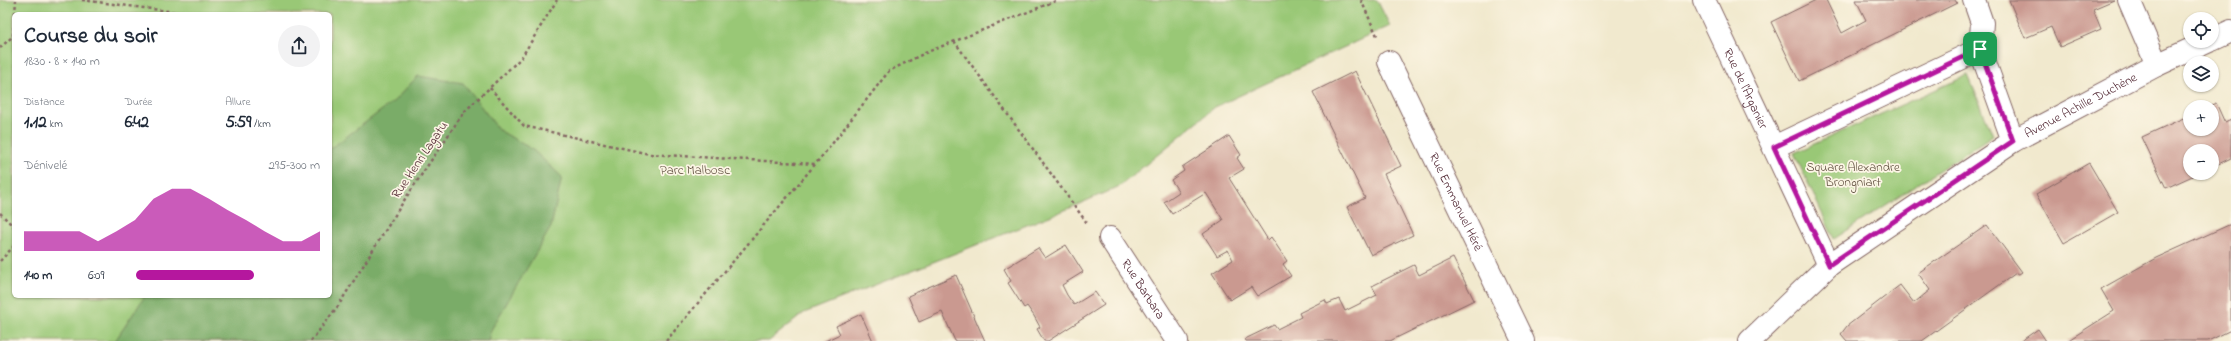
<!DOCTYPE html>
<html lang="fr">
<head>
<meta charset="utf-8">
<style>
  :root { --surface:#fff; --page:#f2f2f3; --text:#1f2937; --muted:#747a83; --accent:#b5179e }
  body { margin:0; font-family:"Indie Flower",sans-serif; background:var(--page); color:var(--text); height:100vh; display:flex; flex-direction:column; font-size:15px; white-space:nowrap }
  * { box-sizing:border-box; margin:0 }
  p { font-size:13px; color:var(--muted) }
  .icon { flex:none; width:22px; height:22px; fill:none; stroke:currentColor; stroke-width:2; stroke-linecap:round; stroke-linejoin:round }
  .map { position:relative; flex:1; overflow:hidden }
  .drawer { position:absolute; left:12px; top:12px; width:320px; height:286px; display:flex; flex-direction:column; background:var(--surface); border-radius:6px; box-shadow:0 1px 3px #0004 }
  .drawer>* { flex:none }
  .buttons { position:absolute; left:2183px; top:12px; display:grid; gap:8px }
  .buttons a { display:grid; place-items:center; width:36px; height:36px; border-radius:50%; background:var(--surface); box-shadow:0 1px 3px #0004; font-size:20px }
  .pin { position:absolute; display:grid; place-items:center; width:34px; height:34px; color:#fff; margin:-17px; border-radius:8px; box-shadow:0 2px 6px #0006 }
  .round { display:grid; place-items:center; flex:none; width:42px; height:42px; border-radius:21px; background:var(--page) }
  .headline { display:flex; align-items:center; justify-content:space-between; height:68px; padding:0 12px }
  h1 { font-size:22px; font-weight:700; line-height:30px }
  .metrics { display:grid; grid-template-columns:repeat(3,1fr); gap:6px; height:68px; padding:4px 12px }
  .metrics div { display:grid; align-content:center }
  .metrics b { font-size:17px; font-weight:700 }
  .metrics small { font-size:11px; font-weight:400 }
  .metrics p { font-size:11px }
  .chart { height:112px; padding:8px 12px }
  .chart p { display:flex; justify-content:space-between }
  .chart svg { width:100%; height:72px; margin-top:4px; fill:var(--accent); opacity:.7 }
  ul { padding:0 12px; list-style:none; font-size:13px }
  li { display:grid; grid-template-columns:64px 48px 1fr; align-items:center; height:30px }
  li i { height:10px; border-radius:5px; background:var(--accent) }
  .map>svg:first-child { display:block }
  .green { fill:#99c876; stroke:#727450; fill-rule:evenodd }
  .forest { fill:#7aac67; stroke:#626649 }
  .building { fill:#ca9990 }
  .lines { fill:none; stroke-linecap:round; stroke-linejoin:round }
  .minor-casing { stroke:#846664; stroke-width:24 }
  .path { stroke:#846664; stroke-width:2.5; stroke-dasharray:3 3; stroke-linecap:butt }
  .minor { stroke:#fff; stroke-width:22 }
  .route-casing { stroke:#fff; stroke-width:8 }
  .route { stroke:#b5179e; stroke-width:5 }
  .labels { text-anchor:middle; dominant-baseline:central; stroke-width:3.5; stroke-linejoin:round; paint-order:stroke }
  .street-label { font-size:13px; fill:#4a1f2b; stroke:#fcf5e5 }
  .park-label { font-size:13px; fill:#625242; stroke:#fcf5e5 }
</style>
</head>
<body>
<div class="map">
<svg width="2231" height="341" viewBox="0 0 2231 341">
  <rect width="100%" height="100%" fill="#fcf5e5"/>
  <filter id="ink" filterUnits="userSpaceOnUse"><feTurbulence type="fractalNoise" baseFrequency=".025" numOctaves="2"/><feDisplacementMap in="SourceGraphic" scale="8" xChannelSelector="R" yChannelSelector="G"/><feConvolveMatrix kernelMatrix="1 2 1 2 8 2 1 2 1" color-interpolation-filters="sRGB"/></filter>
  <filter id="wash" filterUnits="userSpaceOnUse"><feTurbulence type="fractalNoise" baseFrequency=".012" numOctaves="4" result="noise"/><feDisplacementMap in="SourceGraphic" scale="16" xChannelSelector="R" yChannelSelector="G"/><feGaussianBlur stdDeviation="0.9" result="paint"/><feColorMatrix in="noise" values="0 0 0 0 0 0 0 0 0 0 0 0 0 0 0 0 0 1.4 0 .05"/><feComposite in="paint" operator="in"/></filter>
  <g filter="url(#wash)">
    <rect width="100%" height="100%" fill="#f1e9ce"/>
    <g class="green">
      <path d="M0 0H1377L1390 26 1215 107 1120 186 1070 208 804 313 769 341H0ZM14 14H330V296H14Z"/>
      <path d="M1968 75 1993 135 1834 239 1794 153Z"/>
    </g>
    <path class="forest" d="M418 76 463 83 499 130 533 150 562 177 551 227 491 330 488 341H115L145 296H330V149L394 101Z"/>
    <g id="blocks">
      <g class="building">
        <path d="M1816 0H1826L1842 33 1866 20 1856 0H1955L1957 3 1799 81 1771 22Z"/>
        <path d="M2009 0H2114L2093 9 2101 29 2060 47 2051 27 2025 38Z"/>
        <path d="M1355 71 1401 166 1384 174 1413 235 1371 255 1347 207 1365 198 1313 92Z"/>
        <path d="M2216 103 2225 123 2231 120V158L2212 167V151H2190V173H2199L2166 188 2142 137 2190 115V129H2212V107H2207Z"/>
        <path d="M1229 136 1241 155 1237 158 1244 169 1229 178 1268 240 1271 237 1287 261 1283 264 1291 276 1257 296 1251 287 1230 300 1212 273 1233 260 1228 250 1217 256 1203 234 1223 220 1206 193 1172 214 1164 202 1179 192 1171 180 1184 171 1182 167Z"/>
        <path d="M2089 163 2118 212 2064 243 2036 194Z"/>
        <path d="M2231 224V330L2208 341H2067L2114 311 2101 289 2156 258Z"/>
        <path d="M1987 225 2022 272 2019 274 2016 273 1922 341H1847L1841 334 1847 326 1900 285 1914 303 1930 290 1918 273Z"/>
        <path d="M1066 245 1083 272 1062 285 1067 295 1074 305 1095 292 1104 305 1048 341H1044L1037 329 1040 327 1034 316 1027 306 1024 308 1008 283 1011 281 1004 269 1038 248 1045 258Z"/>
        <path d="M1453 258 1474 300 1390 341H1246L1245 339 1274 325 1277 329 1301 317 1299 313 1325 300 1327 304 1339 299 1345 311 1377 295 1372 286 1414 265 1419 275Z"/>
        <path d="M956 275 980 330 985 341H955L942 312 919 322 908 296Z"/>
        <path d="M861 314 873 341H825L840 334 836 326Z"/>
        <path d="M2038 329 2046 341H2021Z"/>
      </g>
    </g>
  </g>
  <g filter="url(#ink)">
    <use href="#blocks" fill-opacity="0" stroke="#846664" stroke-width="1"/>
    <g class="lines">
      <defs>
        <g id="minor">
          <path id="s1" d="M1704 0 1829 265"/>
          <path d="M1974 0 1982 23 1980 49"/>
          <path d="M2129 0 2157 65"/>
          <path d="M2212 40 2231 31"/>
          <path id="s2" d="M1389 62 1523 341"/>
          <path d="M1774 147 1980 49 2013 141"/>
          <path id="s3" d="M1110 238 1177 341"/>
          <path id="s4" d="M1750 341 1829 265 2013 141 2157 65 2209 41"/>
        </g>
      </defs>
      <use href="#minor" class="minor-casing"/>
      <g class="path">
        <path d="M82 0 183 13"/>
        <path d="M1361 0 1378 38"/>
        <path d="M15 14 16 0"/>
        <path d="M954 41 1087 223"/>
        <path d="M0 48 13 36 14 24"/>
        <path d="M490 88 524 126 649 154 815 164"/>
        <path d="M0 213 14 227"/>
        <path d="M0 261 14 246"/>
        <path d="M311 341 338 306 405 199 464 112 521 58 557 0"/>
        <path d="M666 341 828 149 889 71 925 53 1058 0"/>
      </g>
      <use href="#minor" class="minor"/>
    </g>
  </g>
  <g class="lines" filter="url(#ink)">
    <defs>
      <path id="route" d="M1980 49 2013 141 1829 265 1774 147Z"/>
    </defs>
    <use href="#route" class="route-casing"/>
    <use href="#route" class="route"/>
  </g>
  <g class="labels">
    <g class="street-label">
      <text stroke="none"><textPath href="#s1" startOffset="98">Rue de l'Arganier</textPath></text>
      <text stroke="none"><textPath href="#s4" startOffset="408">Avenue Achille Duchène</textPath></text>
      <text transform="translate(420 160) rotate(-56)">Rue Henri Lagatu</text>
      <text stroke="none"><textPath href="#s2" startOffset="155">Rue Emmanuel Héré</textPath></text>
      <text stroke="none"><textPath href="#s3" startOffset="61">Rue Barbara</textPath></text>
    </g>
    <g class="park-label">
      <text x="1853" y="167">Square Alexandre<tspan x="1853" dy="15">Brongniart</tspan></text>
      <text x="695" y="170">Parc Malbosc</text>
    </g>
  </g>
</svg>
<div class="buttons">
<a><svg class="icon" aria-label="locate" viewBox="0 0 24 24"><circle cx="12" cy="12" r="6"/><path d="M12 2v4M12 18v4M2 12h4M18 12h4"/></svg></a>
<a><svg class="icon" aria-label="layers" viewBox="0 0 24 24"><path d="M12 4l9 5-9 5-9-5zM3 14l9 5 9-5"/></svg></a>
<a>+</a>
<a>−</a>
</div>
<div class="pin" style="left:1980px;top:49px;background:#1e9e55"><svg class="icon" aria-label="arrive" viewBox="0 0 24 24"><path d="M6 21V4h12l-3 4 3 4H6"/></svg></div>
<section class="drawer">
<div class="headline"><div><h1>Course du soir</h1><p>18:30 · 8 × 140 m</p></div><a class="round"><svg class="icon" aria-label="share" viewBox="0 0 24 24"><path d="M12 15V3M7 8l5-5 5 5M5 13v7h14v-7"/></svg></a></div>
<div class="metrics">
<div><p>Distance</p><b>1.12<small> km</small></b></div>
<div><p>Durée</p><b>6:42</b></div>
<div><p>Allure</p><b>5:59<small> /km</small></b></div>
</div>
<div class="chart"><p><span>Dénivelé</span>295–300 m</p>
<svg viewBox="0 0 160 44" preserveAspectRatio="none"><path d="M0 44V32L10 32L20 32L30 32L40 38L50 32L60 25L70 12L80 6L90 6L100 12L110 19L120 25L130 32L140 38L150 38L160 32V44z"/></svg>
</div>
<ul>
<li><b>140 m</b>6:09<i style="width:64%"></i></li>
</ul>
</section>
</div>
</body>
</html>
